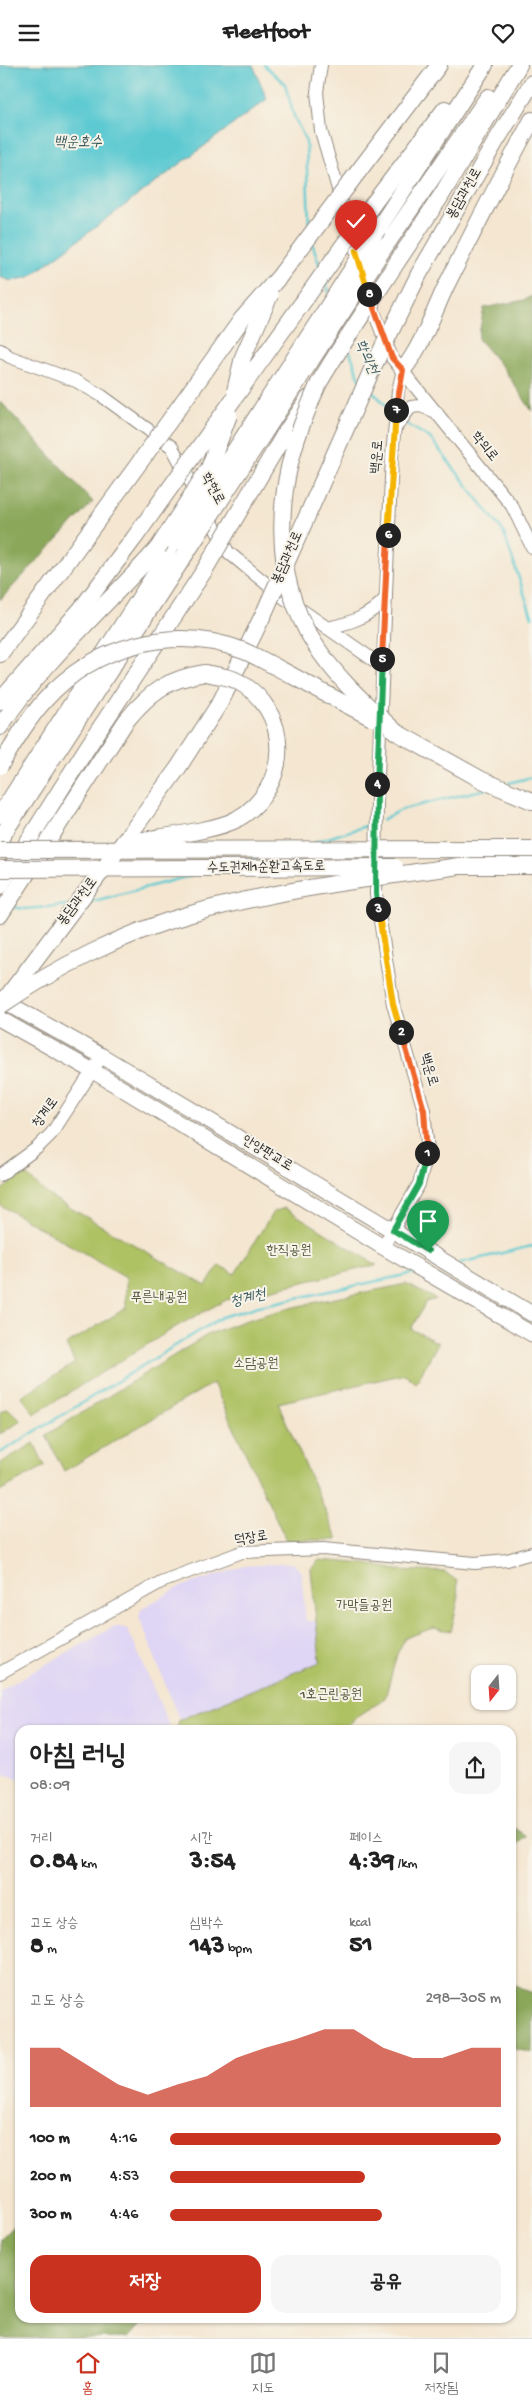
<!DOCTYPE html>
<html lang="ko">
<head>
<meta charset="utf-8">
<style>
  :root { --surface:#fff; --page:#f6f6f6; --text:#222; --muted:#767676; --line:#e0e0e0; --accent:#c8321e }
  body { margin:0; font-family:"Gochi Hand","Poor Story",sans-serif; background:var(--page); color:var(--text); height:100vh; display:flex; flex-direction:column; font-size:19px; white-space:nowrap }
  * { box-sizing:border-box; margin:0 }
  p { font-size:16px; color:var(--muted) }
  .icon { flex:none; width:28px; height:28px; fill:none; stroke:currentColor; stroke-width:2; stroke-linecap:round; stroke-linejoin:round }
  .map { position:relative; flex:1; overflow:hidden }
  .panel { position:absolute; left:15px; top:1660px; width:501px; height:598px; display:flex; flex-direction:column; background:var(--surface); border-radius:15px; box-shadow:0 1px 4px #0004 }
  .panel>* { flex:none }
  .needle { width:32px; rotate:197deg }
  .tools { position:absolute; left:471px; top:1600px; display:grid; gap:10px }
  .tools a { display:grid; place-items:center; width:45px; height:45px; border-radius:10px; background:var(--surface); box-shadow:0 1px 4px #0004; font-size:25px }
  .pin { position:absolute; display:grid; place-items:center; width:42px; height:42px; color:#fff; margin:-51px -21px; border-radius:50% 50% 50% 0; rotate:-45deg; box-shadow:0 0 5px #0007 }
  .pin .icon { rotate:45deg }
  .km { position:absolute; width:25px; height:25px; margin:-12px; border-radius:50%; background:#222; color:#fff; font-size:14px; line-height:25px; text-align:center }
  .round { display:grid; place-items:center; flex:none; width:52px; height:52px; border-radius:15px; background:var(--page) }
  .headline { display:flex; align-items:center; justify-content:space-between; height:85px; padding:0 15px }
  h1 { font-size:28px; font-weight:700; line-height:38px }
  .metrics { display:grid; grid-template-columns:repeat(3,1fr); gap:8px; height:85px; padding:5px 15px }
  .metrics div { display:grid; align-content:center }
  .metrics b { font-size:25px; font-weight:700 }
  .metrics small { font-size:14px; font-weight:400 }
  .metrics p { font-size:14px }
  .chart { height:140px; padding:10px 15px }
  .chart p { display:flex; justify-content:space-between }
  .chart svg { width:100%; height:90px; margin-top:5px; fill:var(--accent); opacity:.7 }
  .action { display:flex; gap:10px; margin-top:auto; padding:10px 15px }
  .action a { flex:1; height:58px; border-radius:15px; background:var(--accent); color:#fff; font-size:20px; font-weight:700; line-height:58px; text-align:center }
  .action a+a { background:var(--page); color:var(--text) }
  ul { padding:0 15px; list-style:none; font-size:16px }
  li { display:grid; grid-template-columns:80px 60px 1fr; align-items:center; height:38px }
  li i { height:12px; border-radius:6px; background:var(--accent) }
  header { display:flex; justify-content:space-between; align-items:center; height:65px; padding:0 15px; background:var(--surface); font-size:22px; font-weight:700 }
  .tabs { display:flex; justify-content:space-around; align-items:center; height:70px; border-top:1px solid var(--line); background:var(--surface); font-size:14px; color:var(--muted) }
  .tabs a { display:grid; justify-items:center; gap:2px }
  .tabs .on { color:var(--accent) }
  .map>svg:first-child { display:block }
  .built { fill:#dfd5f5 }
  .green { fill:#aec164; stroke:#6c7648 }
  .forest { fill:#8aa75a; stroke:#5a6942 }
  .water { fill:#5cc9d1; stroke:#447a7e }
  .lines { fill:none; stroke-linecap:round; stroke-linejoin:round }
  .stream { stroke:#5cc9d1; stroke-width:2.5 }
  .secondary-casing { stroke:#90887e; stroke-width:14 }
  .primary-casing { stroke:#90887e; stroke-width:17 }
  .highway-casing { stroke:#90887e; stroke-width:18 }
  .secondary { stroke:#fff; stroke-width:12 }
  .primary { stroke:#fff; stroke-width:15 }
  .highway { stroke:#fff; stroke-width:16 }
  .highway-bridge-casing { stroke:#90887e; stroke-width:18; stroke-linecap:butt }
  .highway-bridge { stroke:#fff; stroke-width:16 }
  .split-1-casing { stroke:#fff; stroke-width:10 }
  .split-2-casing { stroke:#fff; stroke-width:10 }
  .split-3-casing { stroke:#fff; stroke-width:10 }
  .split-4-casing { stroke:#fff; stroke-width:10 }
  .split-5-casing { stroke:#fff; stroke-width:10 }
  .split-6-casing { stroke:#fff; stroke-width:10 }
  .split-7-casing { stroke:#fff; stroke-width:10 }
  .split-8-casing { stroke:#fff; stroke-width:10 }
  .split-9-casing { stroke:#fff; stroke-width:10 }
  .split-1 { stroke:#22a559; stroke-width:6 }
  .split-2 { stroke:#f0652b; stroke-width:6 }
  .split-3 { stroke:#f5b400; stroke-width:6 }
  .split-4 { stroke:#22a559; stroke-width:6 }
  .split-5 { stroke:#22a559; stroke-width:6 }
  .split-6 { stroke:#f0652b; stroke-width:6 }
  .split-7 { stroke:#f5b400; stroke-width:6 }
  .split-8 { stroke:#f0652b; stroke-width:6 }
  .split-9 { stroke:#f5b400; stroke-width:6 }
  .labels { text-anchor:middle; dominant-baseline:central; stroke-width:4; stroke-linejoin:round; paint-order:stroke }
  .street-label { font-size:14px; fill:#2b2b2b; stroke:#f7f3e8 }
  .park-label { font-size:14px; fill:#52583c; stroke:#f7f3e8 }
  .water-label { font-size:15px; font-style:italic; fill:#3a5a5d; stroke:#f7f3e8 }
</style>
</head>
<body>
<header><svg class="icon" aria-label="menu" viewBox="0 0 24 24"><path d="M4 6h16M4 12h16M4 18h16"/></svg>Fleetfoot<svg class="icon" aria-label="heart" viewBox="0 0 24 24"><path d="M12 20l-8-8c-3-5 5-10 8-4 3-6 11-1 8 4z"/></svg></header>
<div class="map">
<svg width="532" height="2273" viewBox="0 0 532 2273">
  <rect width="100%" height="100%" fill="#f7f3e8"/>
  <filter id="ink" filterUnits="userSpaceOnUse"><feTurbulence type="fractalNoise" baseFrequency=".02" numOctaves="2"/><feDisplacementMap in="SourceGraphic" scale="10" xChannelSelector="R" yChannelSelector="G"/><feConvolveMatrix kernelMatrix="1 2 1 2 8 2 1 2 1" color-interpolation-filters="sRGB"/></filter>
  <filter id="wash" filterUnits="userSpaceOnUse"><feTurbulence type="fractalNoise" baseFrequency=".0096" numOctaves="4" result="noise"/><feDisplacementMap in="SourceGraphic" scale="20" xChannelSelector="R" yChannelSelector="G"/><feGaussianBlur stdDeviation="1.12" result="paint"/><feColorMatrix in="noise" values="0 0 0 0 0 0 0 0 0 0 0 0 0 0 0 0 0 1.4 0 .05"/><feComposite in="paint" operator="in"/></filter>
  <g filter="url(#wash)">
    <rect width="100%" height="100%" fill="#f4e6d0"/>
    <g class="built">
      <path d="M293 1498 301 1507 306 1556H316L320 1597 179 1655 139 1551 142 1543 180 1522 245 1501Z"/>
      <path d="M115 1561 128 1564 169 1660 167 1665H20V1714L0 1708V1625Z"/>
    </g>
    <g class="green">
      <path d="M24 1108 48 1130 206 1221 219 1200 235 1209 273 1147 285 1143 377 1200 226 1235 179 1260 34 1349 22 1331 75 1298 66 1280 126 1243V1212L0 1140V1126Z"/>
      <path d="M406 1219 436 1234 426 1237 411 1264 438 1278 416 1318 405 1309 278 1338 338 1475H286L213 1318 64 1406 46 1370 207 1270C269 1243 340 1233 406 1219Z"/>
      <path d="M8 1343 21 1356 0 1369V1348Z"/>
      <path d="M34 1378 45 1401 0 1426V1398Z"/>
      <path d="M319 1495 367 1499 397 1505 445 1507 457 1516 458 1536 451 1566 433 1563 405 1573 397 1589 385 1633 360 1649 343 1665H177L179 1655 320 1597 311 1504Z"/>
    </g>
    <g class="forest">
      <path d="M532 231V346L503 303 478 274 484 243 524 235Z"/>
      <path d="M0 336 93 437 0 535Z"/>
      <path d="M511 1761 526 1771 511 1786Z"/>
      <path d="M511 1918 532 1928V1988L511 1983Z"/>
      <path d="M20 2154V2252L146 2253 128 2273H0V2174Z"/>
    </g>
    <path class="water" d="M0 0H253L267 34 29 212 11 216 0 212Z"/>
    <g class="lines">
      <g class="stream">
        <path d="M264 0 285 19 294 51 306 77 309 160"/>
        <path d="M312 178 320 201"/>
        <path d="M325 216 329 227"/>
        <path d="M348 282 360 314"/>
        <path d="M369 323 392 346"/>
        <path d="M405 358 430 373 503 466 532 552"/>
        <path d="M509 718 532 712"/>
        <path d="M382 755 403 744 486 724"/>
        <path d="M315 777 372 759"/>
        <path d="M248 795 260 792"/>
        <path d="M86 838 190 811"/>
        <path d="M11 842 26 844 68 840"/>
        <path d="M460 1198 532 1181"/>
        <path d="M0 1388 222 1252 259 1241 415 1208"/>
      </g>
    </g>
  </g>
  <g filter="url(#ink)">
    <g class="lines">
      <defs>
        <g id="secondary">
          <path d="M321 0 317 27 321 66 374 247 392 293 512 441 532 482"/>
          <path d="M0 285 10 292 76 316 102 331 172 382 228 487 280 530 382 601"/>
          <path d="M396 362 411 342 420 341 437 347"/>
          <path d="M327 563C351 558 369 552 386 533"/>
          <path d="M0 1110 37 1083 52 1068 102 991"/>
          <path d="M383 1182 419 1119 428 1086 424 1045 393 939 376 829 377 734 392 391 398 326 403 305"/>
          <path d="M0 1608 161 1517 242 1487 323 1484 475 1498 507 1495 532 1488"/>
        </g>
        <g id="primary">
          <path d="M0 934 102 991 532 1249"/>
          <path d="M0 954 93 1006 383 1182 532 1269"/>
        </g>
        <g id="highway">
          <path d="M358 107 439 0"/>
          <path d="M373 139 445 44"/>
          <path d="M378 164 485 0"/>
          <path d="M386 180 488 32"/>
          <path d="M401 191 441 131 519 0"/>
          <path d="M419 209 496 76 532 18"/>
          <path d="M403 305C422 281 433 249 446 221 474 165 502 110 532 55"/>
          <path d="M284 370 309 333"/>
          <path d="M0 589 145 390"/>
          <path d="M0 636 81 544 135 472"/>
          <path d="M0 662C40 599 107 540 158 483"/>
          <path d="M396 667 482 715 532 736"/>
          <path d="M0 750 175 478"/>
          <path d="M135 762 178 703 221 636 265 546"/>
          <path d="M0 774 183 493"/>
          <path d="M459 801H532"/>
          <path d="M0 821 85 686 204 506"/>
          <path d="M0 850 126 656C150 627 167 614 205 608"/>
        </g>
      </defs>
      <use href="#secondary" class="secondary-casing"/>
      <use href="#primary" class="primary-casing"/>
      <use href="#highway" class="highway-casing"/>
      <use href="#secondary" class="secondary"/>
      <use href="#primary" class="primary"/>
      <use href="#highway" class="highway"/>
      <defs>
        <g id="highway-bridge">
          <path d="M235 326 243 292 270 230"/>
          <path d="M145 390 242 254 279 212 358 107"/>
          <path d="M135 472 373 139"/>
          <path d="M175 478 378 164"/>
          <path d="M158 483 209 403 229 350"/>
          <path d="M183 493 386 180"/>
          <path d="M204 506 284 370"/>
          <path d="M265 546 374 300 419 209"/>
          <path d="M396 667C366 639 336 613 314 578 270 509 276 422 306 349 310 339 314 328 319 318 344 275 374 233 401 191"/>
          <path d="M0 701C14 678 27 655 45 635 94 580 175 559 244 586 260 593 276 602 291 610 318 625 345 639 372 653"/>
          <path d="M132 777C158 772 217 766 237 754 292 723 293 643 235 615 226 611 214 610 205 608"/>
          <path d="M0 785 532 784"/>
          <path d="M0 804 395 802"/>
          <path d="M7 932 135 762"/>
          <path d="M0 941C55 903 126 867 191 849 278 824 369 814 459 801"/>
        </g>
      </defs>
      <use href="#highway-bridge" class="highway-bridge-casing"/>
      <use href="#highway-bridge" class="highway-bridge"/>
    </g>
  </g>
  <g class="lines" filter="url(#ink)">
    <defs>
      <path id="split-1" d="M427 1088 419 1119 393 1165 428 1186"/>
      <path id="split-2" d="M401 967 424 1045 427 1088"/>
      <path id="split-3" d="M378 844 393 939 401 967"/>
      <path id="split-4" d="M377 719 376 829 378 844"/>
      <path id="split-5" d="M377 719 382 594"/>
      <path id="split-6" d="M382 594 388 470"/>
      <path id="split-7" d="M388 470 396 345"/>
      <path id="split-8" d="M369 229 392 293 403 305 396 345"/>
      <path id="split-9" d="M356 186 369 229"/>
    </defs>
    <use href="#split-1" class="split-1-casing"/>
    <use href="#split-2" class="split-2-casing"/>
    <use href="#split-3" class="split-3-casing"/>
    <use href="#split-4" class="split-4-casing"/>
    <use href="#split-5" class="split-5-casing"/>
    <use href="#split-6" class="split-6-casing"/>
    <use href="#split-7" class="split-7-casing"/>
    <use href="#split-8" class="split-8-casing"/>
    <use href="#split-9" class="split-9-casing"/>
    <use href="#split-1" class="split-1"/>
    <use href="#split-2" class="split-2"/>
    <use href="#split-3" class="split-3"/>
    <use href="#split-4" class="split-4"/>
    <use href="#split-5" class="split-5"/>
    <use href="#split-6" class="split-6"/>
    <use href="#split-7" class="split-7"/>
    <use href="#split-8" class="split-8"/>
    <use href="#split-9" class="split-9"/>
  </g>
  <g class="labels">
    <g class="street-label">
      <text transform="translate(465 129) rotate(-60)">봉담과천로</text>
      <text transform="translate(484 382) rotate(51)">학의로</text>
      <text transform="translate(378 392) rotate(-85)">백운로</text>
      <text transform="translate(212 424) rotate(62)">학현로</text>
      <text transform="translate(288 493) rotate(-66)">봉담과천로</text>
      <text transform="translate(266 803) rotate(-1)">수도권제1순환고속도로</text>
      <text transform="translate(78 837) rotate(-53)">봉담과천로</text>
      <text transform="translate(428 1005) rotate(74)">백운로</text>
      <text transform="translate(46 1048) rotate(-54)">청계로</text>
      <text transform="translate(267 1089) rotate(31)">안양판교로</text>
      <text transform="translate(251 1474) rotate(-9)">덕장로</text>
    </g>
    <g class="park-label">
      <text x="289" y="1186">한직공원</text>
      <text x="159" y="1233">푸른내공원</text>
      <text x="256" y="1299">소담공원</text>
      <text x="364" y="1541">가막들공원</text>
      <text x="331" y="1630">1호근린공원</text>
    </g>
    <g class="water-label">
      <text x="78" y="78">백운호수</text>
      <text transform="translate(366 292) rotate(66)">학의천</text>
      <text transform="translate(248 1234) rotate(-13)">청계천</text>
    </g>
  </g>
</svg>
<div class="tools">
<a><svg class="needle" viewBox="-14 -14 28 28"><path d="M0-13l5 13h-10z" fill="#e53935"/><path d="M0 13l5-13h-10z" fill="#767676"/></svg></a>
</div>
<div class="pin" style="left:428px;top:1186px;background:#1e9e55"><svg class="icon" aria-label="arrive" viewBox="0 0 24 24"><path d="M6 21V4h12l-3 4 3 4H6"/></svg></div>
<div class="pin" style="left:356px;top:186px;background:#d93025"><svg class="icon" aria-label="check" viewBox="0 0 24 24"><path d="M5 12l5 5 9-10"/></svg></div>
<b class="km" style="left:427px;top:1088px">1</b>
<b class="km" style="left:401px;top:967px">2</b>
<b class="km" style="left:378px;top:844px">3</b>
<b class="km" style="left:377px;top:719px">4</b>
<b class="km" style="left:382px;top:594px">5</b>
<b class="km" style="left:388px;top:470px">6</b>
<b class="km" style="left:396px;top:345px">7</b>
<b class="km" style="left:369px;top:229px">8</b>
<section class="panel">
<div class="headline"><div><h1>아침 러닝</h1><p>08:09</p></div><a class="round"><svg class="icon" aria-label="share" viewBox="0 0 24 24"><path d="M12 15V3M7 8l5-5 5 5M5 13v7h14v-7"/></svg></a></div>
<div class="metrics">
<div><p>거리</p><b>0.84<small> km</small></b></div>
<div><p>시간</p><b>3:54</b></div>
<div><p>페이스</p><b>4:39<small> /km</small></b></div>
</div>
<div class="metrics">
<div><p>고도 상승</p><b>8<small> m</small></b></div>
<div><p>심박수</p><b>143<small> bpm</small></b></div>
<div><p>kcal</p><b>51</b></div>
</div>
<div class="chart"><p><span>고도 상승</span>298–305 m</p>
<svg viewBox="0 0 160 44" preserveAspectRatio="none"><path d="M0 44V15L10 15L20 24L30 33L40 38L50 33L60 29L70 20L80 15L90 11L100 6L110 6L120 15L130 20L140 20L150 15L160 15V44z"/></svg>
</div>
<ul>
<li><b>100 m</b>4:16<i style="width:100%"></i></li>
<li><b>200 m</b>4:53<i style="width:59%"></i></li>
<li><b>300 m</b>4:46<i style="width:64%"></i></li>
</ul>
<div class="action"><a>저장</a><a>공유</a></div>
</section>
</div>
<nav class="tabs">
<a class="on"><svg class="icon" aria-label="home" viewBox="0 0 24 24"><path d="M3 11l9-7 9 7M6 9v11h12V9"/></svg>홈</a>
<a><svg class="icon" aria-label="map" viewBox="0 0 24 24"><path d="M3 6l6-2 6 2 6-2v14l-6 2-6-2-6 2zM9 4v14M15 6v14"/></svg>지도</a>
<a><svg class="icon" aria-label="saved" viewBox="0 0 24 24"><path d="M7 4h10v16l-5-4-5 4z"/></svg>저장됨</a>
</nav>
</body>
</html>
